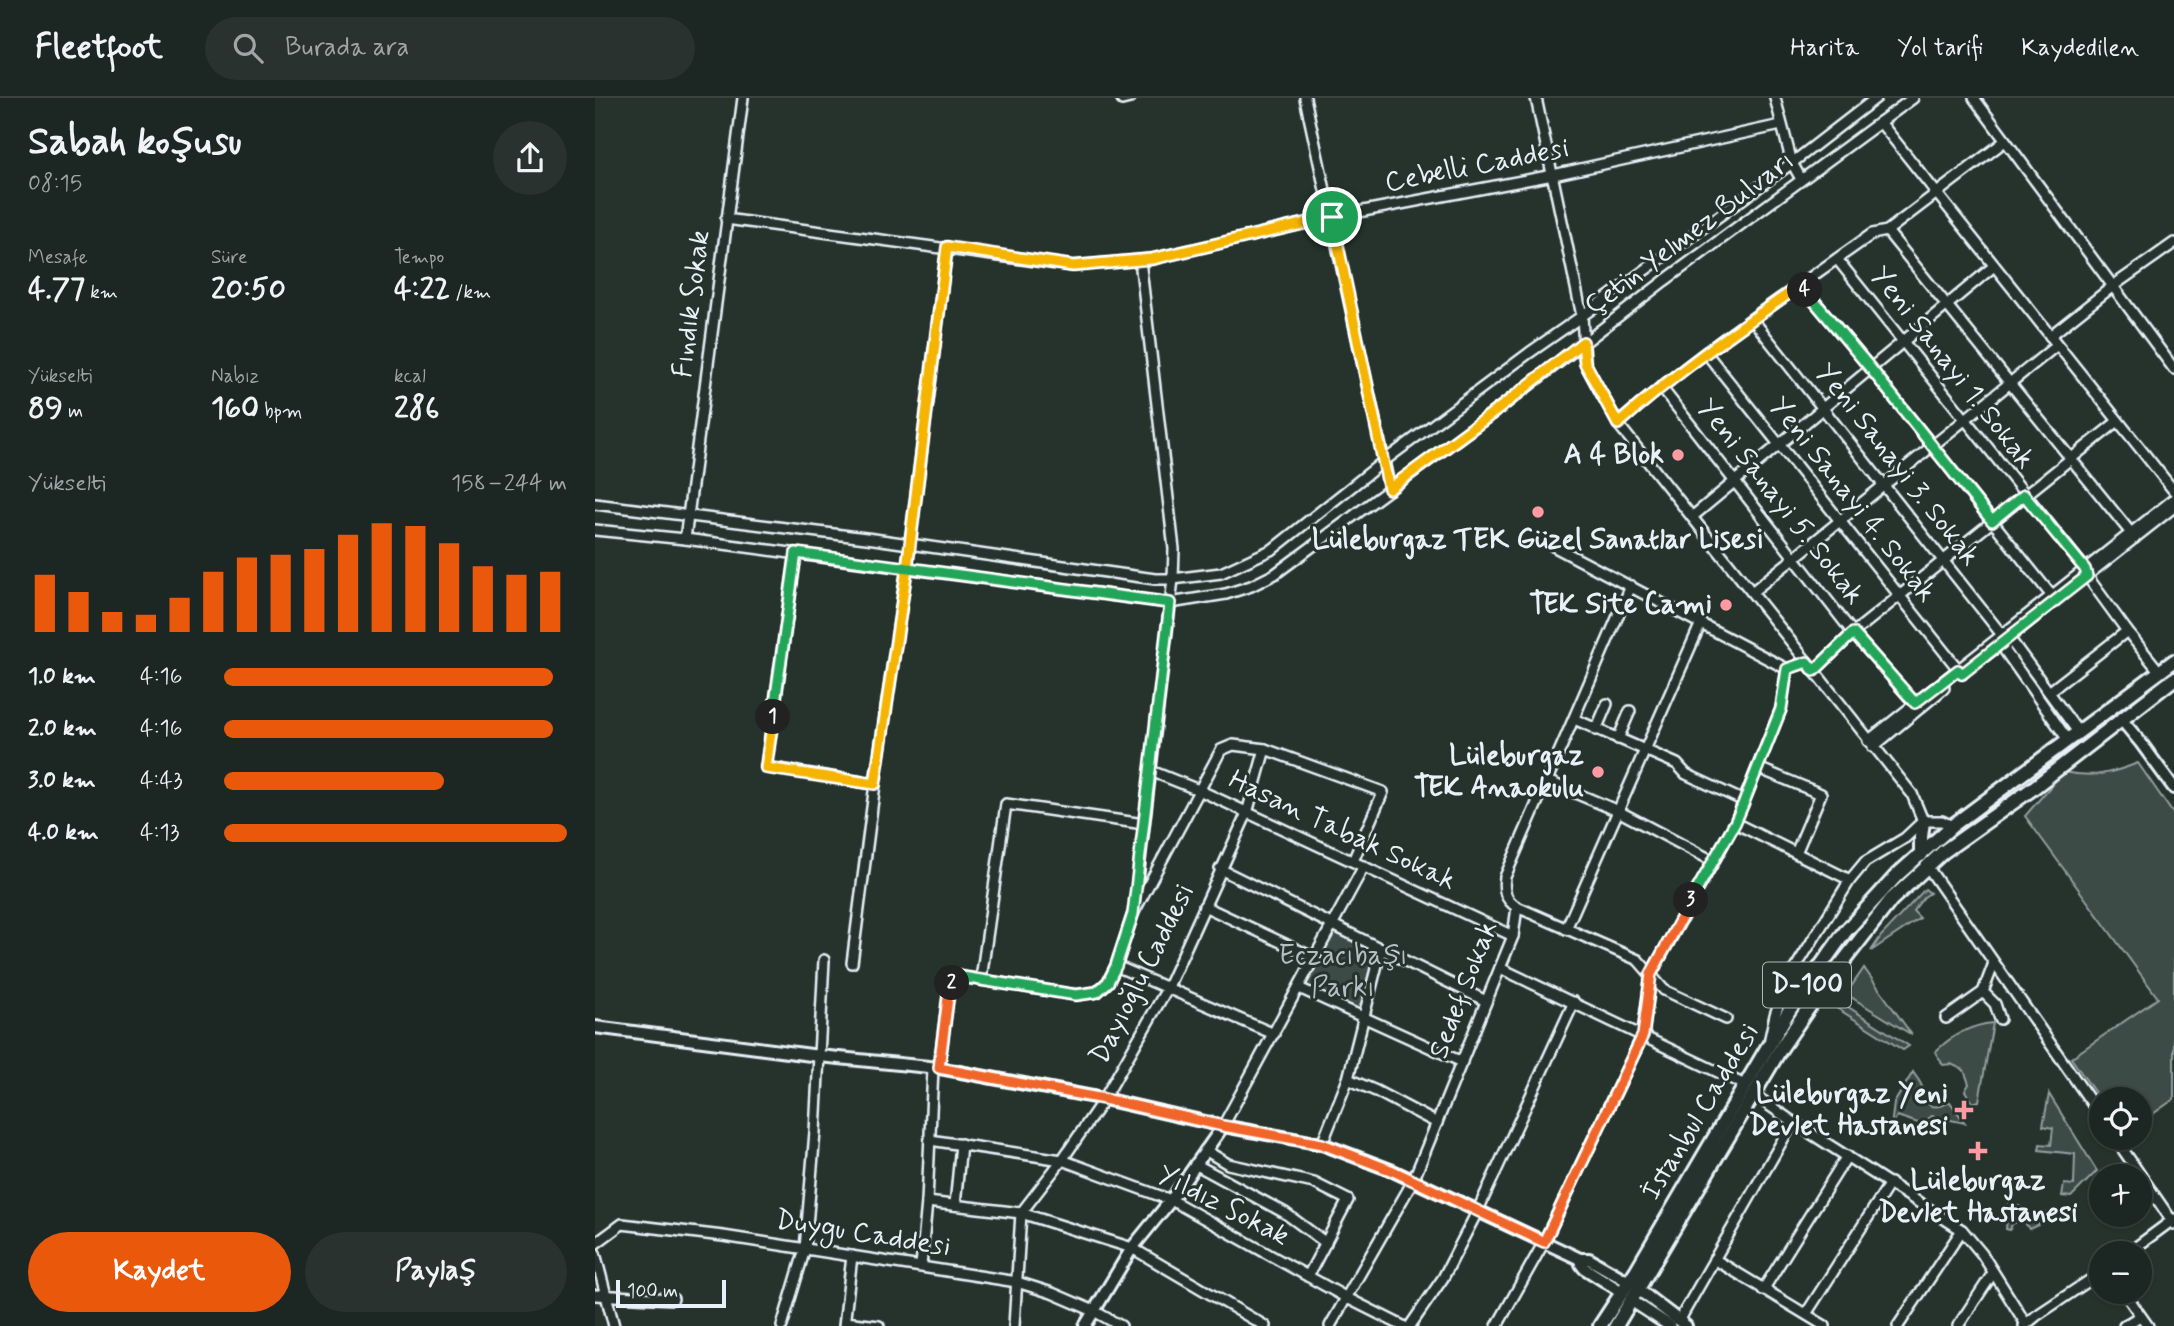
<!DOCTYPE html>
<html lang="tr">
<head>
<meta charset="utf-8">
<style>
  :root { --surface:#1c2622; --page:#29322f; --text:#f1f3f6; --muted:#a0a5a5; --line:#3a4340; --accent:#ea580c }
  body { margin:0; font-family:Mynerve,sans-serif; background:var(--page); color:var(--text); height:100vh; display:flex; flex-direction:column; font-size:26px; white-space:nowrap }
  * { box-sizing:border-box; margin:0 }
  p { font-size:23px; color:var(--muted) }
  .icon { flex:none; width:38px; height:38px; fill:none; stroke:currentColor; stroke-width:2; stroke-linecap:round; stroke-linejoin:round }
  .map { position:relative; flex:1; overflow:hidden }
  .side { display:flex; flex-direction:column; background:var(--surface); width:595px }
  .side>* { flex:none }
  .controls { position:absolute; left:1494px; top:989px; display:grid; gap:14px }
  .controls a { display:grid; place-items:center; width:63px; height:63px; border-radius:50%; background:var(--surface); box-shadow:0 2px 5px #0004,0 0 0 2px var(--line); font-size:35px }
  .scale { position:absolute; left:21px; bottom:18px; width:110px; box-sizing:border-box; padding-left:7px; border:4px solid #e8f1f8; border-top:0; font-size:19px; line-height:24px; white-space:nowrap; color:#e8f1f8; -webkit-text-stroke:5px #26332d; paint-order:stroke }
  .pin { position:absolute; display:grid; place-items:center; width:60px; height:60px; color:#fff; margin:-30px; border:4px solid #fff; border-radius:50%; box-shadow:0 2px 7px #0007 }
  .km { position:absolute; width:35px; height:35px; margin:-18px; border-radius:50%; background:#222; color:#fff; font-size:19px; line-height:35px; text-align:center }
  .round { display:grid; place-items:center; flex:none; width:74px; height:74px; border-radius:37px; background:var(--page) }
  .overview { display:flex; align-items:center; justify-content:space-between; height:119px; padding:0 28px }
  h1 { font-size:38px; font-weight:700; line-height:52px }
  .metrics { display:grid; grid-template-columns:repeat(3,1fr); gap:10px; height:119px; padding:7px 28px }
  .metrics div { display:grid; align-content:center }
  .metrics b { font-size:30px; font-weight:700 }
  .metrics small { font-size:19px; font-weight:400 }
  .metrics p { font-size:19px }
  .chart { height:196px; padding:14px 28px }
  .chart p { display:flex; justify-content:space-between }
  .chart svg { width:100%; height:126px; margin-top:7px; stroke:var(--accent); stroke-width:6 }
  .action { display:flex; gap:14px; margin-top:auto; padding:14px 28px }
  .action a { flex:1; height:80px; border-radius:42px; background:var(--accent); color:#fff; font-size:28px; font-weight:700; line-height:80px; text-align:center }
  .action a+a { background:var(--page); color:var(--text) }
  ul { padding:0 28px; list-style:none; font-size:23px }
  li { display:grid; grid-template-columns:112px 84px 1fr; align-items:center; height:52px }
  li i { height:18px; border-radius:9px; background:var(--accent) }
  header { display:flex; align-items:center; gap:42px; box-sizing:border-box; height:98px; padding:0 35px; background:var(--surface); border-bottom:2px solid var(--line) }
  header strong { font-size:33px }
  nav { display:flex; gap:38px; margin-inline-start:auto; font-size:24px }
  .search { width:490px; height:63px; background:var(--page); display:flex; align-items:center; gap:18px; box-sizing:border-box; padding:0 24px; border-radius:38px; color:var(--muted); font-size:26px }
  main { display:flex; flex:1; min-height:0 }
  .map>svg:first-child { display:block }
  .green { fill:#3e4b47; stroke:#939ea0; stroke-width:2 }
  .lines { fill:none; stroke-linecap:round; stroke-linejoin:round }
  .minor-casing { stroke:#e8f1f8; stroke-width:14 }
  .major-casing { stroke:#e8f1f8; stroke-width:16 }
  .highway-casing { stroke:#e8f1f8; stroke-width:18 }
  .minor { stroke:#26332d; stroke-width:9 }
  .major { stroke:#26332d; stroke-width:10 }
  .highway { stroke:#26332d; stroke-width:12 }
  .split-1-casing { stroke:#fff; stroke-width:14 }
  .split-2-casing { stroke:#fff; stroke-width:14 }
  .split-3-casing { stroke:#fff; stroke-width:14 }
  .split-4-casing { stroke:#fff; stroke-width:14 }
  .split-5-casing { stroke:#fff; stroke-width:14 }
  .split-1 { stroke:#f5b400; stroke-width:9 }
  .split-2 { stroke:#22a559; stroke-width:9 }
  .split-3 { stroke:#f0652b; stroke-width:9 }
  .split-4 { stroke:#22a559; stroke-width:9 }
  .split-5 { stroke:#f5b400; stroke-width:9 }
  .poi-dot { fill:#ff9aa2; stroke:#26332d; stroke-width:2.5 }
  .labels { text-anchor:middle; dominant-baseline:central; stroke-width:6; stroke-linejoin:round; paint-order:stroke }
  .shield { fill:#26332d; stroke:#aeb8bb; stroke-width:2 }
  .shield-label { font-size:26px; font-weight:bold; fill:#e8f1f8 }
  .street-label { font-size:28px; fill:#e8f1f8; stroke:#26332d }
  .poi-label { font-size:28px; font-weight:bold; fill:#e8f1f8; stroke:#26332d; text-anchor:end }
  .park-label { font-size:28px; fill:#b5bfc3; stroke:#26332d }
</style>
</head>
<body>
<header>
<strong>Fleetfoot</strong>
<div class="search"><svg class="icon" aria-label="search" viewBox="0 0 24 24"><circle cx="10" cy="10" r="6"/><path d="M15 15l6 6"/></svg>Burada ara</div>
<nav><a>Harita</a><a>Yol tarifi</a><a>Kaydedilen</a></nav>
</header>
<main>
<section class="side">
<div class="overview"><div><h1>Sabah koşusu</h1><p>08:15</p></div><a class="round"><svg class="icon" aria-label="share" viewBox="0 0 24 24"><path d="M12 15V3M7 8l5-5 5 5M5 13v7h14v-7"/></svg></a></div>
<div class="metrics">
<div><p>Mesafe</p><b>4.77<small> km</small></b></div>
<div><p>Süre</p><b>20:50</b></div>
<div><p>Tempo</p><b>4:22<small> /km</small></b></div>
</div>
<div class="metrics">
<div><p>Yükselti</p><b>89<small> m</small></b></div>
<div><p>Nabız</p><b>160<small> bpm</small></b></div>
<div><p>kcal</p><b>286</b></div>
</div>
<div class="chart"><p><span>Yükselti</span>158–244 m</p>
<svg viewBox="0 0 160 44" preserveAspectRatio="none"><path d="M5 44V24M15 44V30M25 44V37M35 44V38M45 44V32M55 44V23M65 44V18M75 44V17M85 44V15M95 44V10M105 44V6M115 44V7M125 44V13M135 44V21M145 44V24M155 44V23"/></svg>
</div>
<ul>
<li><b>1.0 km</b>4:16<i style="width:96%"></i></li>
<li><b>2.0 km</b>4:16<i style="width:96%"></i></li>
<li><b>3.0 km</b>4:43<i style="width:64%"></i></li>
<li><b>4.0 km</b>4:13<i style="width:100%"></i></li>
</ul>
<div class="action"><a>Kaydet</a><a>Paylaş</a></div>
</section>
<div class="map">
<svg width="1579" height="1228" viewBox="0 0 1579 1228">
  <rect width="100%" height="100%" fill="#26332d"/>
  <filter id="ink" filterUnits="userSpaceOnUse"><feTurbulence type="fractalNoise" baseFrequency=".0143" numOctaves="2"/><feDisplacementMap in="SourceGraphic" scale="14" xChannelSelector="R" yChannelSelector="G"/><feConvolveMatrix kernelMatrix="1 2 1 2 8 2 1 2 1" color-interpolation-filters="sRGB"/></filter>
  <g filter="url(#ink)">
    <g class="green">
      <path d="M1543 665 1579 717V1001L1545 1025V1001H1507V1005L1476 960 1563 900 1430 718 1468 674C1498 680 1515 676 1543 665Z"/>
      <path d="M1330 791 1335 795 1329 799 1318 813 1325 820 1276 853 1286 838Z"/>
      <path d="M739 829 783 852 766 916 709 888Z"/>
      <path d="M1269 870 1317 937 1251 896Z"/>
      <path d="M1233 896 1314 948 1308 952 1229 902 1230 899Z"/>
      <path d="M1398 925 1384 1003 1378 1005 1370 993 1374 986 1369 972 1356 966 1348 967 1340 954C1356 938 1375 927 1398 925Z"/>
      <path d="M1318 974C1321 979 1326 984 1327 989 1330 1009 1336 1013 1355 1004L1370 1025 1337 1018 1326 1026 1302 1018 1296 1029 1299 1005Z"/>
      <path d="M1454 996 1502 1073 1476 1099 1467 1098 1469 1086 1479 1087 1480 1056 1444 1052 1445 1046 1456 1047 1458 1030 1448 1028Z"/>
      <path d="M1414 1100H1416L1419 1107 1426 1109 1425 1116 1444 1119 1446 1115H1454L1451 1120 1447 1119 1443 1127 1434 1131 1428 1121 1417 1126 1415 1132 1411 1131Z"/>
    </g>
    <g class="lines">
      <defs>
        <g id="minor">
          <path d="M710 0 795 391"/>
          <path d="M941 0 987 218 990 265 1023 326 1317 696 1328 723"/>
          <path d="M1180 0 1197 65 1206 81"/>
          <path d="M1379 0 1579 271"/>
          <path d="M527 2 535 0"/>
          <path d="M1285 24 1579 393"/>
          <path d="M131 121 478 168 557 161 737 119 958 77 1186 27"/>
          <path d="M1292 133 1540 440"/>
          <path d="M1242 161 1490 471 1492 478 1532 533 1564 573"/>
          <path d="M1206 187 1276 271 1460 502"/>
          <path d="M1158 222 1411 542 1417 544 1483 634"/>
          <path d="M1455 238 1518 188 1579 145"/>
          <path d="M1112 256 1367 576"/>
          <path d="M1066 289 1258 535 1324 610"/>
          <path d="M1023 326C1100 257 1193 196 1277 136L1292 133 1410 43"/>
          <path d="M0 406 279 441 560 481H578L626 475 678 451 789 363 934 255 987 218 1197 65 1281 0"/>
          <path d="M1097 419 1399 168"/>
          <path d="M0 432 90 441 575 505 631 496 656 488 680 476 906 309 1069 183 1318 0"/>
          <path d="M90 441 148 0"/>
          <path d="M958 448 1192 571"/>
          <path d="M201 455 171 669 280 686"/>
          <path d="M1490 479 1579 409"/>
          <path d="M1157 494 1462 247"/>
          <path d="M1411 542 1410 553 1473 642"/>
          <path d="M1391 557 1457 505"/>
          <path d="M1219 573 1258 535 1523 323"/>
          <path d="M1454 594 1532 533"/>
          <path d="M979 621 1082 666 1091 676 1149 703"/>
          <path d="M1001 632 1012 606"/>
          <path d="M1023 641 1035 613"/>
          <path d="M1273 643 1579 401"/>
          <path d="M1278 649 1349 590"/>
          <path d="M1163 670 1226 696 1201 755"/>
          <path d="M556 673 606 693 918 838"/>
          <path d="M952 683 1023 713 1118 763"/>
          <path d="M1140 725 1255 782"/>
          <path d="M1332 768 1507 1020"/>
          <path d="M625 771 891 903"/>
          <path d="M609 808 720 860"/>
          <path d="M922 809 1043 862 1069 892 1131 921"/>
          <path d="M539 814 578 481 579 451 545 162"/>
          <path d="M971 831 1106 525"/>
          <path d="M257 865 280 686 312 470 352 149"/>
          <path d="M521 868 679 936"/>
          <path d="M905 870 1150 987"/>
          <path d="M386 881 411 706 549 726"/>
          <path d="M704 890 867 964"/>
          <path d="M1388 894 1400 906 1405 921"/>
          <path d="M1351 920 1388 894 1399 865"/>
          <path d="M1175 940 1180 917 1191 885 1255 782 1270 764 1310 740 1328 723H1347L1357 728"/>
          <path d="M344 970 354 892 361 878 481 897 502 894 513 884 521 868 538 816 626 652 638 647 670 651 788 694 758 763"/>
          <path d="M753 981 781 993 842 1025"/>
          <path d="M1158 996 1198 1024 1367 1132 1387 1156 1431 1226"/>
          <path d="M628 1028 769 768"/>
          <path d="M1520 1040 1579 1126"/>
          <path d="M335 1042 467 1062 576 1102 752 1200 808 1228"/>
          <path d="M727 1046 753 981 786 851"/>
          <path d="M610 1052 633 1066 719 1085 753 1102 713 1178"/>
          <path d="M600 1066 690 1115 731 1145"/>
          <path d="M1522 1077 1539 1068"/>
          <path d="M332 1104 426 1115 537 1150 670 1228"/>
          <path d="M360 1107 366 1046"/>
          <path d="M0 1146 27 1126 128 1138 422 1184 457 1195 499 1213 526 1228"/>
          <path d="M0 1155 19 1228"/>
          <path d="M1533 1155 1579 1121"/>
          <path d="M1119 1161 1230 1228"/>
          <path d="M326 1168 332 1104 338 970"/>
          <path d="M1168 1192 1252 1058"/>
          <path d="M1529 1194 1553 1228"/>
          <path d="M0 1197 78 1201"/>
          <path d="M1211 1216 1295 1085"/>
          <path d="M1084 1223 1198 1024"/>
          <path d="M250 1224 284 1228"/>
          <path d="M187 1228 210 1151 220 1034 229 862"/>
          <path d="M249 1228 257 1158"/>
          <path d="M419 1228 426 1115 467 1062 509 1001 573 889 652 715 670 651"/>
          <path d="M735 1228 818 1083 918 838 922 809C910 802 908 792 910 779L1036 488"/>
          <path d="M815 1228 848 1180 883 1112 979 904"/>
          <path d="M902 1228 949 1144 1048 937 1056 876 1140 725 1186 611 1192 571 1212 564"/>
          <path d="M1303 1228 1367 1132"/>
          <path d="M1363 1228 1398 1175"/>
          <path d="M1429 1228 1441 1218 1507 1174"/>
          <path d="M1529 1228 1545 1218"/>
        </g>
        <g id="major">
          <path d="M1526 621 1546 645 1579 690"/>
          <path d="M0 929 224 958 344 970 509 1001 628 1028 727 1046 798 1073 985 1161H994L1034 1184"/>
          <path d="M985 1161 986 1166 989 1170 1027 1194"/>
          <path d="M1044 1192 1091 1228"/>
          <path d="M1037 1203 1075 1228"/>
          <path d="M490 1228 537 1150 576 1102 628 1028"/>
        </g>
        <g id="highway">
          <path d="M1326 757V739L1328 723"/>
          <path d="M1005 1228 1041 1173 1195 911 1250 834 1302 777 1357 728 1579 563"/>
          <path d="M1021 1228 1186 950 1223 896 1296 802 1348 754 1437 691 1579 581"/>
        </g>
      </defs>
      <use href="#minor" class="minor-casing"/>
      <use href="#major" class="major-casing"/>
      <use href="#highway" class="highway-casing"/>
      <use href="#minor" class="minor"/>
      <use href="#major" class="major"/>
      <use href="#highway" class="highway"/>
    </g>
  </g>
  <g class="lines" filter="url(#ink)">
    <defs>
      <path id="split-1" d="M178 619 171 670 280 686 312 470 352 149 478 168 557 161 737 119"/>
      <path id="split-2" d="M178 619 201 455 575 505 538 816 521 868 513 884 502 894 481 897 361 878 357 885"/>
      <path id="split-3" d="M357 885 354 892 344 970 509 1001 628 1028 727 1046 798 1073 949 1144 1048 937 1056 876 1096 802"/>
      <path id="split-4" d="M1096 802 1140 725 1149 704 1186 611 1192 571 1212 564 1219 573 1258 535 1320 605 1363 572 1367 576 1492 478 1490 471 1429 397 1397 423 1276 271 1210 192"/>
      <path id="split-5" d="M737 119 794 391 906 309 988 244 990 265 1023 326C1080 275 1143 231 1206 187L1210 192"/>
    </defs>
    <use href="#split-1" class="split-1-casing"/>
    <use href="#split-2" class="split-2-casing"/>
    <use href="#split-3" class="split-3-casing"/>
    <use href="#split-4" class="split-4-casing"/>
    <use href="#split-5" class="split-5-casing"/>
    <use href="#split-1" class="split-1"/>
    <use href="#split-2" class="split-2"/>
    <use href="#split-3" class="split-3"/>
    <use href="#split-4" class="split-4"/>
    <use href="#split-5" class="split-5"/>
  </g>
  <g class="poi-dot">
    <circle cx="1083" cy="357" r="7"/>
    <circle cx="943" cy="414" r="7"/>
    <circle cx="1131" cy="507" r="7"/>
    <circle cx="1003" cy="674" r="7"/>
    <path d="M1365.5 1001.5h7v7h7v7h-7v7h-7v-7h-7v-7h7z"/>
    <path d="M1379.5 1042.5h7v7h7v7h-7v7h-7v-7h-7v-7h7z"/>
  </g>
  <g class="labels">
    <rect class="shield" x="1168" y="864.5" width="88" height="45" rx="5"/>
    <g class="shield-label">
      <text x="1212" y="887">D-100</text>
    </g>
    <g class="street-label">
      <text transform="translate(882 68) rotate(-11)">Cebelli Caddesi</text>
      <text transform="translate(1095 136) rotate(-37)">Çetin Yelmez Bulvarı</text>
      <text transform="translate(97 206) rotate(-83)">Fındık Sokak</text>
      <text transform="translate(1357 270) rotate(52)">Yeni Sanayi 1. Sokak</text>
      <text transform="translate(1302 367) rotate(52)">Yeni Sanayi 3. Sokak</text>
      <text transform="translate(1257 402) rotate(52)">Yeni Sanayi 4. Sokak</text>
      <text transform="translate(1185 404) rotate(52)">Yeni Sanayi 5. Sokak</text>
      <text transform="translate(747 733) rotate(25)">Hasan Tabak Sokak</text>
      <text transform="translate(548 876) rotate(-63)">Dayıoğlu Caddesi</text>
      <text transform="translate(869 892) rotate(-69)">Sedef Sokak</text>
      <text transform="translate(1106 1014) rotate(-59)">İstanbul Caddesi</text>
      <text transform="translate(628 1108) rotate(27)">Yıldız Sokak</text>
      <text transform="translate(268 1136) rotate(9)">Duygu Caddesi</text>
    </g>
    <g class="poi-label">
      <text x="1069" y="357">A 4 Blok</text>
      <text x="943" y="442" text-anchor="middle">Lüleburgaz TEK Güzel Sanatlar Lisesi</text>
      <text x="1117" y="507">TEK Site Cami</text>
      <text x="989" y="658">Lüleburgaz<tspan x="989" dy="32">TEK Anaokulu</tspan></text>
      <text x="1353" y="996">Lüleburgaz Yeni<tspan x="1353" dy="32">Devlet Hastanesi</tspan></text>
      <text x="1383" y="1083" text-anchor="middle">Lüleburgaz<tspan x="1383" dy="32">Devlet Hastanesi</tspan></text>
    </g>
    <g class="park-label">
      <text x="748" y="858">Eczacıbaşı<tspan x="748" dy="32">Parkı</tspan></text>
    </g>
  </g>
</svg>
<div class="controls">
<a><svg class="icon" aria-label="locate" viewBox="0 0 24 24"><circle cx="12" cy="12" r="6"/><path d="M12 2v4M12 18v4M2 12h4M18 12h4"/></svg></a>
<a>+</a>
<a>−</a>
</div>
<div class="scale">100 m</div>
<div class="pin" style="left:737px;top:119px;background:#1e9e55"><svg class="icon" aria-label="arrive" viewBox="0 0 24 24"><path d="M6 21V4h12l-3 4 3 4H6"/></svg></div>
<b class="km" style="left:178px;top:619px">1</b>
<b class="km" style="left:357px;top:885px">2</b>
<b class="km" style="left:1096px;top:802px">3</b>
<b class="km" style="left:1210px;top:192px">4</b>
</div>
</main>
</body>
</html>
